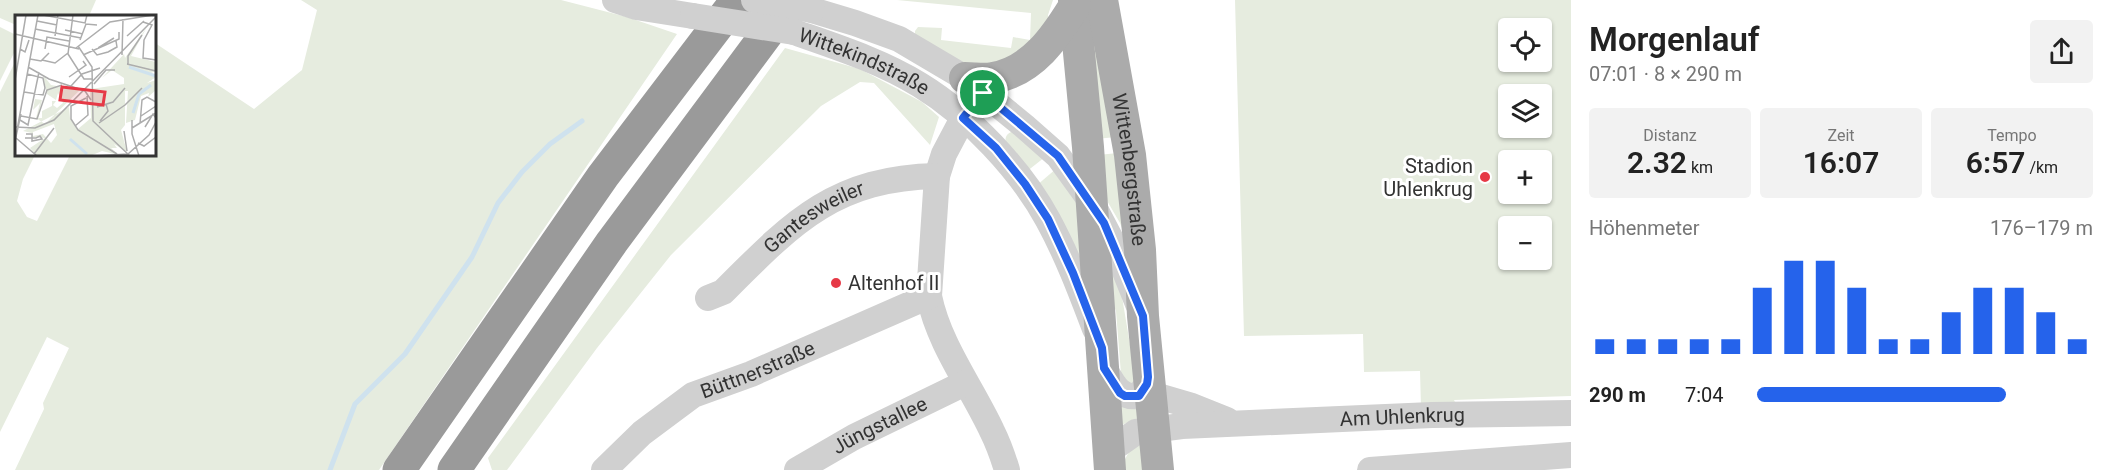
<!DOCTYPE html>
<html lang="de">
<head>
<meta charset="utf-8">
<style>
  :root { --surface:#fff; --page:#f2f2f2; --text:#222; --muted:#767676; --accent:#2563eb }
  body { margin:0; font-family:Roboto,sans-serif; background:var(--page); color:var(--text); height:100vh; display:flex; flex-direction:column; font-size:22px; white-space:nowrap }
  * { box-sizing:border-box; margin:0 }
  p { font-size:20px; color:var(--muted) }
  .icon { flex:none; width:33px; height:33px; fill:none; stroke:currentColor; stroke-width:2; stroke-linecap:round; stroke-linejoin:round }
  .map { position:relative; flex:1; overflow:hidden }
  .side { display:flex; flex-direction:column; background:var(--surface); width:540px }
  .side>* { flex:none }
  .buttons { position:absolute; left:1498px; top:18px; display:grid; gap:12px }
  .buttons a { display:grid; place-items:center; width:54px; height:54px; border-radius:6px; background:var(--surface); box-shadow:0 2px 4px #0004; font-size:30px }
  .pin { position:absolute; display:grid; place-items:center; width:51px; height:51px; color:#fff; margin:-26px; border:3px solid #fff; border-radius:50%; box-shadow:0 2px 6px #0007 }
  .round { display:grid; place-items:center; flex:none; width:63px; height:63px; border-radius:6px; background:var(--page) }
  .summary { display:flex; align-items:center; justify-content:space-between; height:102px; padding:0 18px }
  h1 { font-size:33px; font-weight:600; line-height:45px }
  .metrics { display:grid; grid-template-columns:repeat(3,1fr); gap:9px; height:102px; padding:6px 18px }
  .metrics div { display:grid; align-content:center; border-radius:6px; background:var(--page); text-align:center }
  .metrics b { font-size:30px; font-weight:600 }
  .metrics small { font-size:16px; font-weight:400 }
  .metrics p { font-size:16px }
  .chart { height:168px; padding:12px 18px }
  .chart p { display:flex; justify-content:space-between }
  .chart svg { width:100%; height:108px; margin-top:6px; stroke:var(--accent); stroke-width:6 }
  ul { padding:0 18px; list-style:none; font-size:20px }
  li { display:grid; grid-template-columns:96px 72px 1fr; align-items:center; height:45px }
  li i { height:15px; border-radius:8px; background:var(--accent) }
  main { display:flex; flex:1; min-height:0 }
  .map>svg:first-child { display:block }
  .green { fill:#e6ecdf; fill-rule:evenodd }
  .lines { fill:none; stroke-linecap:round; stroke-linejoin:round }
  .stream { stroke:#cfe2ee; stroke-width:5 }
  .minor { stroke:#d0d0d0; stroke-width:26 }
  .major { stroke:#ababab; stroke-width:32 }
  .highway { stroke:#9a9a9a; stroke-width:33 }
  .minor-bridge { stroke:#d0d0d0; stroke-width:26 }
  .route-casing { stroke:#fff; stroke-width:12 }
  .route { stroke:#2563eb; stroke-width:8 }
  .poi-dot { fill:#e63946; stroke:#fff; stroke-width:2 }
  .labels { text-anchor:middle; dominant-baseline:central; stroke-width:6; stroke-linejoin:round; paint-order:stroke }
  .street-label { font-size:20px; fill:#333; stroke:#fff }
  .poi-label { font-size:20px; fill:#333; stroke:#fff; text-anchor:end }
  .inset-river { fill:none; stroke:#cfe2ee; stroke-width:3 }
  .inset-road { fill:none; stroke:#adadad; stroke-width:1.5 }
  .view { fill:#e63946; fill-opacity:0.15; stroke:#e63946; stroke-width:3 }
  .inset-edge { fill:none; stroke:#333; stroke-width:3 }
</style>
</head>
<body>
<main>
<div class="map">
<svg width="1571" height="470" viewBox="0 0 1571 470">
  <rect width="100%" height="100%" fill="#fff"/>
  <g class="green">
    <path d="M0 0H96L89 16H16V25L0 18Z"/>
    <path d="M301 0H561L627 17 677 34 379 470H15L44 409 43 403 69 348 47 337 0 432V92L16 60V154L35 155 23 179 17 201 27 217 37 221 70 155 154 154 155 43 254 109 302 70 317 10Z"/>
    <path d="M897 0H1053L1048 15 1049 31 1011 62 971 66 938 52 915 39V31L918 27 942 28 941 40 1011 48 1013 37 1030 40 1031 13Z"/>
    <path d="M1086 0 1116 137 1096 139Z"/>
    <path d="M1235 0H1571V396L1454 400 1459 410 1421 408 1420 371 1364 372 1363 334 1244 336ZM1509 28H1542V62H1509ZM1509 94H1542V128H1509ZM1509 160H1542V194H1509ZM1509 226H1542V260H1509Z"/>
    <path d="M0 27 16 35V49L0 81Z"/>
    <path d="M785 48 860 69 922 102 939 117 930 145 874 83 860 82 821 106 671 255 597 348 507 470H492L488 458Z"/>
    <path d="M1014 131 1045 157 1026 172C1019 163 992 137 1014 131Z"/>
    <path d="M1118 153 1127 241 1120 223 1099 187 1098 155Z"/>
    <path d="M1057 168 1078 197 1085 266 1036 186Z"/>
    <path d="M1107 251 1121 291 1137 386 1132 388 1121 374 1116 311 1110 296Z"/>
    <path d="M1116 401 1131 408 1140 409V419L1126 423 1117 428Z"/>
    <path d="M1140 444 1149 470H1119L1130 450Z"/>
  </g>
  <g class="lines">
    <path class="stream" d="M330 470 355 404 405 354 472 257 498 203 522 172 550 144 582 121"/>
    <g class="minor">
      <path d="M615 0 636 7 693 16"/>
      <path d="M812 10 855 23 899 39 965 78 1024 126 1058 156 1092 203 1116 249 1138 304"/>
      <path id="s1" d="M794 32C837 47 881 61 920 85 969 115 1021 170 1048 220 1067 255 1081 292 1095 329"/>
      <path d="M974 105 963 118 944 154 937 176 929 296C939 345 971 386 992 431 998 443 1003 457 1007 470"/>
      <path id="s2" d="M708 298 723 292C792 223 834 178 937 176"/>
      <path d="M1104 368C1113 383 1119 399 1139 396L1147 384 1148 377"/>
      <path d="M1151 394 1192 406 1227 420"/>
      <path id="s3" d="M1109 451 1136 432 1182 426 1432 415 1571 413"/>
      <path id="s4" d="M604 470 642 433 693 395 751 374 929 296"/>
      <path id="s5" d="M797 470 854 437 965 383"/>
      <path d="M1370 470 1571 455"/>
    </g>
    <g class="major">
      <path d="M1074 0 1088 147 1110 470"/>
      <path id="s6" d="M1102 0 1130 155 1140 250 1143 316 1158 470"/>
      <path d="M965 78C974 78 985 80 993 78 1033 71 1056 36 1075 5"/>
    </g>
    <g class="highway">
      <path d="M399 470 603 176 737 0"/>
      <path d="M454 470 612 242 789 4"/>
    </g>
    <g class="minor-bridge">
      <path d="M754 0 812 10"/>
      <path d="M693 16 794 32"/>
    </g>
  </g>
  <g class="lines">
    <defs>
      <path id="route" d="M983 93 1058 156 1104 223 1143 316 1148 377 1147 384 1139 396H1125L1120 393 1104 368 1102 348 1073 273 1048 219 1025 184 996 148 963 118Z"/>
    </defs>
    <use href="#route" class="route-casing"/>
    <use href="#route" class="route"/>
  </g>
  <g class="poi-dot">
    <circle cx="1485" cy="177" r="6"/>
    <circle cx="836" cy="283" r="6"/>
  </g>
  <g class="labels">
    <g class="street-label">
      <text stroke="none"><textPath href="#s1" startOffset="76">Wittekindstraße</textPath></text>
      <text stroke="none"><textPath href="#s6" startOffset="172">Wittenbergstraße</textPath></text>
      <text stroke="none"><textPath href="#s2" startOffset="135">Gantesweiler</textPath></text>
      <text stroke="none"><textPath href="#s4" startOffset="186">Büttnerstraße</textPath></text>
      <text stroke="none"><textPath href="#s3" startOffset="300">Am Uhlenkrug</textPath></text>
      <text stroke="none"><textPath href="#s5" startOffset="94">Jüngstallee</textPath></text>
    </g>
    <g class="poi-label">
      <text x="1473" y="166">Stadion<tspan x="1473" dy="23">Uhlenkrug</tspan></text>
      <text x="848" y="283" text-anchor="start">Altenhof II</text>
    </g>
  </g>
  <g transform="translate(15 15)">
    <rect width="141" height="141" fill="#fff"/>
    <path d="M132 12 116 41 141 47V56L136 58 141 62 132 68 141 65V75L133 82 134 78 126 81 120 105 111 108 113 76H110V110L106 115 112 137 99 129 102 133H96L104 140 87 136 75 141H22L15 133 30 123 17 122V118L8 116 54 92 55 103 63 114 76 103 75 77 69 75 109 69V63L97 55 87 63 109 39 110 43ZM39 109 42 120 36 128 28 119 18 121V117ZM28 60 36 70 65 75 30 109 21 103 25 88 18 95 20 84 27 85 23 103H27V96L37 91V86H41L38 90 42 93 48 88 43 78 41 85 32 79Z" fill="#e6ecdf" fill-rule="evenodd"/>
    <path class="inset-river" d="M114 52 141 61M118 98 124 79 136 70M55 124 72 139"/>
    <path class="inset-road" d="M28 0 70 8 72 0M58 0 53 39 69 64H77M22 6 42 10M128 7 137 10 129 25 128 43 141 45M20 14 66 23M50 15 68 19M0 19 64 34M40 21 43 0M112 21 129 6M65 25 71 9 82 10M63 31 77 52 78 106 115 141M61 33 95 7 138 0M83 33 99 23M5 34 10 37 14 25M30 34 32 22 54 26M77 34 82 40 93 37 102 32 101 26M68 40 104 24V17M107 40 108 4M15 44 26 46 34 38M27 45 40 48 53 38M112 49 141 56M113 49V41L127 20M13 52 34 64 70 76 76 85M54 62 71 50 68 46M0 65 11 0M79 69 91 55H100M56 71 67 59 85 53M9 77 28 80 30 73 28 63 12 59M71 83 56 91V104L63 115 102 139M110 90 127 73M82 92 98 87 110 73M6 101 22 104 32 75 47 70M126 101 141 91M5 105 13 110 24 57M117 105V119L124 141M85 106 93 96 91 89M84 108 110 90M125 109 127 85 132 82 141 87M60 111 73 100 72 81M0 112 20 113 39 105 141 2M130 112 138 99 141 103M117 113 141 98M109 116 112 136M1 123 22 141M10 123H21L25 121 27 124 17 126V119H11M0 126 23 0M0 126 6 99M123 128 129 131 141 122M19 139 39 113M78 141 113 139 134 120 141 107"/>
    <path class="view" d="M47 72 90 77 88 90 45 85Z"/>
    <rect width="141" height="141" class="inset-edge"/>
  </g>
</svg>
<div class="buttons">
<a><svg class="icon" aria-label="locate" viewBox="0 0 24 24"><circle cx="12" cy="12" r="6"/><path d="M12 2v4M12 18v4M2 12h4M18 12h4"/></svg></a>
<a><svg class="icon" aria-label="layers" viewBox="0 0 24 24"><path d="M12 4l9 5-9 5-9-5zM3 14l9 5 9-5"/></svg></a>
<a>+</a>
<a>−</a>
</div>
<div class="pin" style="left:983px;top:93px;background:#1e9e55"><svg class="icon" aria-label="arrive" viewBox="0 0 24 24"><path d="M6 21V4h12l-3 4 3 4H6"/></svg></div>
</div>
<section class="side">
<div class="summary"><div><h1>Morgenlauf</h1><p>07:01 · 8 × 290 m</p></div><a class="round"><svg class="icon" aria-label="share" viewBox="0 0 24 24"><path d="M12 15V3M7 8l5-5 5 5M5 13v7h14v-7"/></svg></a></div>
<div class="metrics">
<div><p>Distanz</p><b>2.32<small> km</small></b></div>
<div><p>Zeit</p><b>16:07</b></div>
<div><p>Tempo</p><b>6:57<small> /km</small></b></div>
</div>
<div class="chart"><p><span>Höhenmeter</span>176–179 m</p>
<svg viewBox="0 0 160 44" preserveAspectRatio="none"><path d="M5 44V38M15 44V38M25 44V38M35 44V38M45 44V38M55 44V17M65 44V6M75 44V6M85 44V17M95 44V38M105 44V38M115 44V27M125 44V17M135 44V17M145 44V27M155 44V38"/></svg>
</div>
<ul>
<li><b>290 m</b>7:04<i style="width:74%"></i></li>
</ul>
</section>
</main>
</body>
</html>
